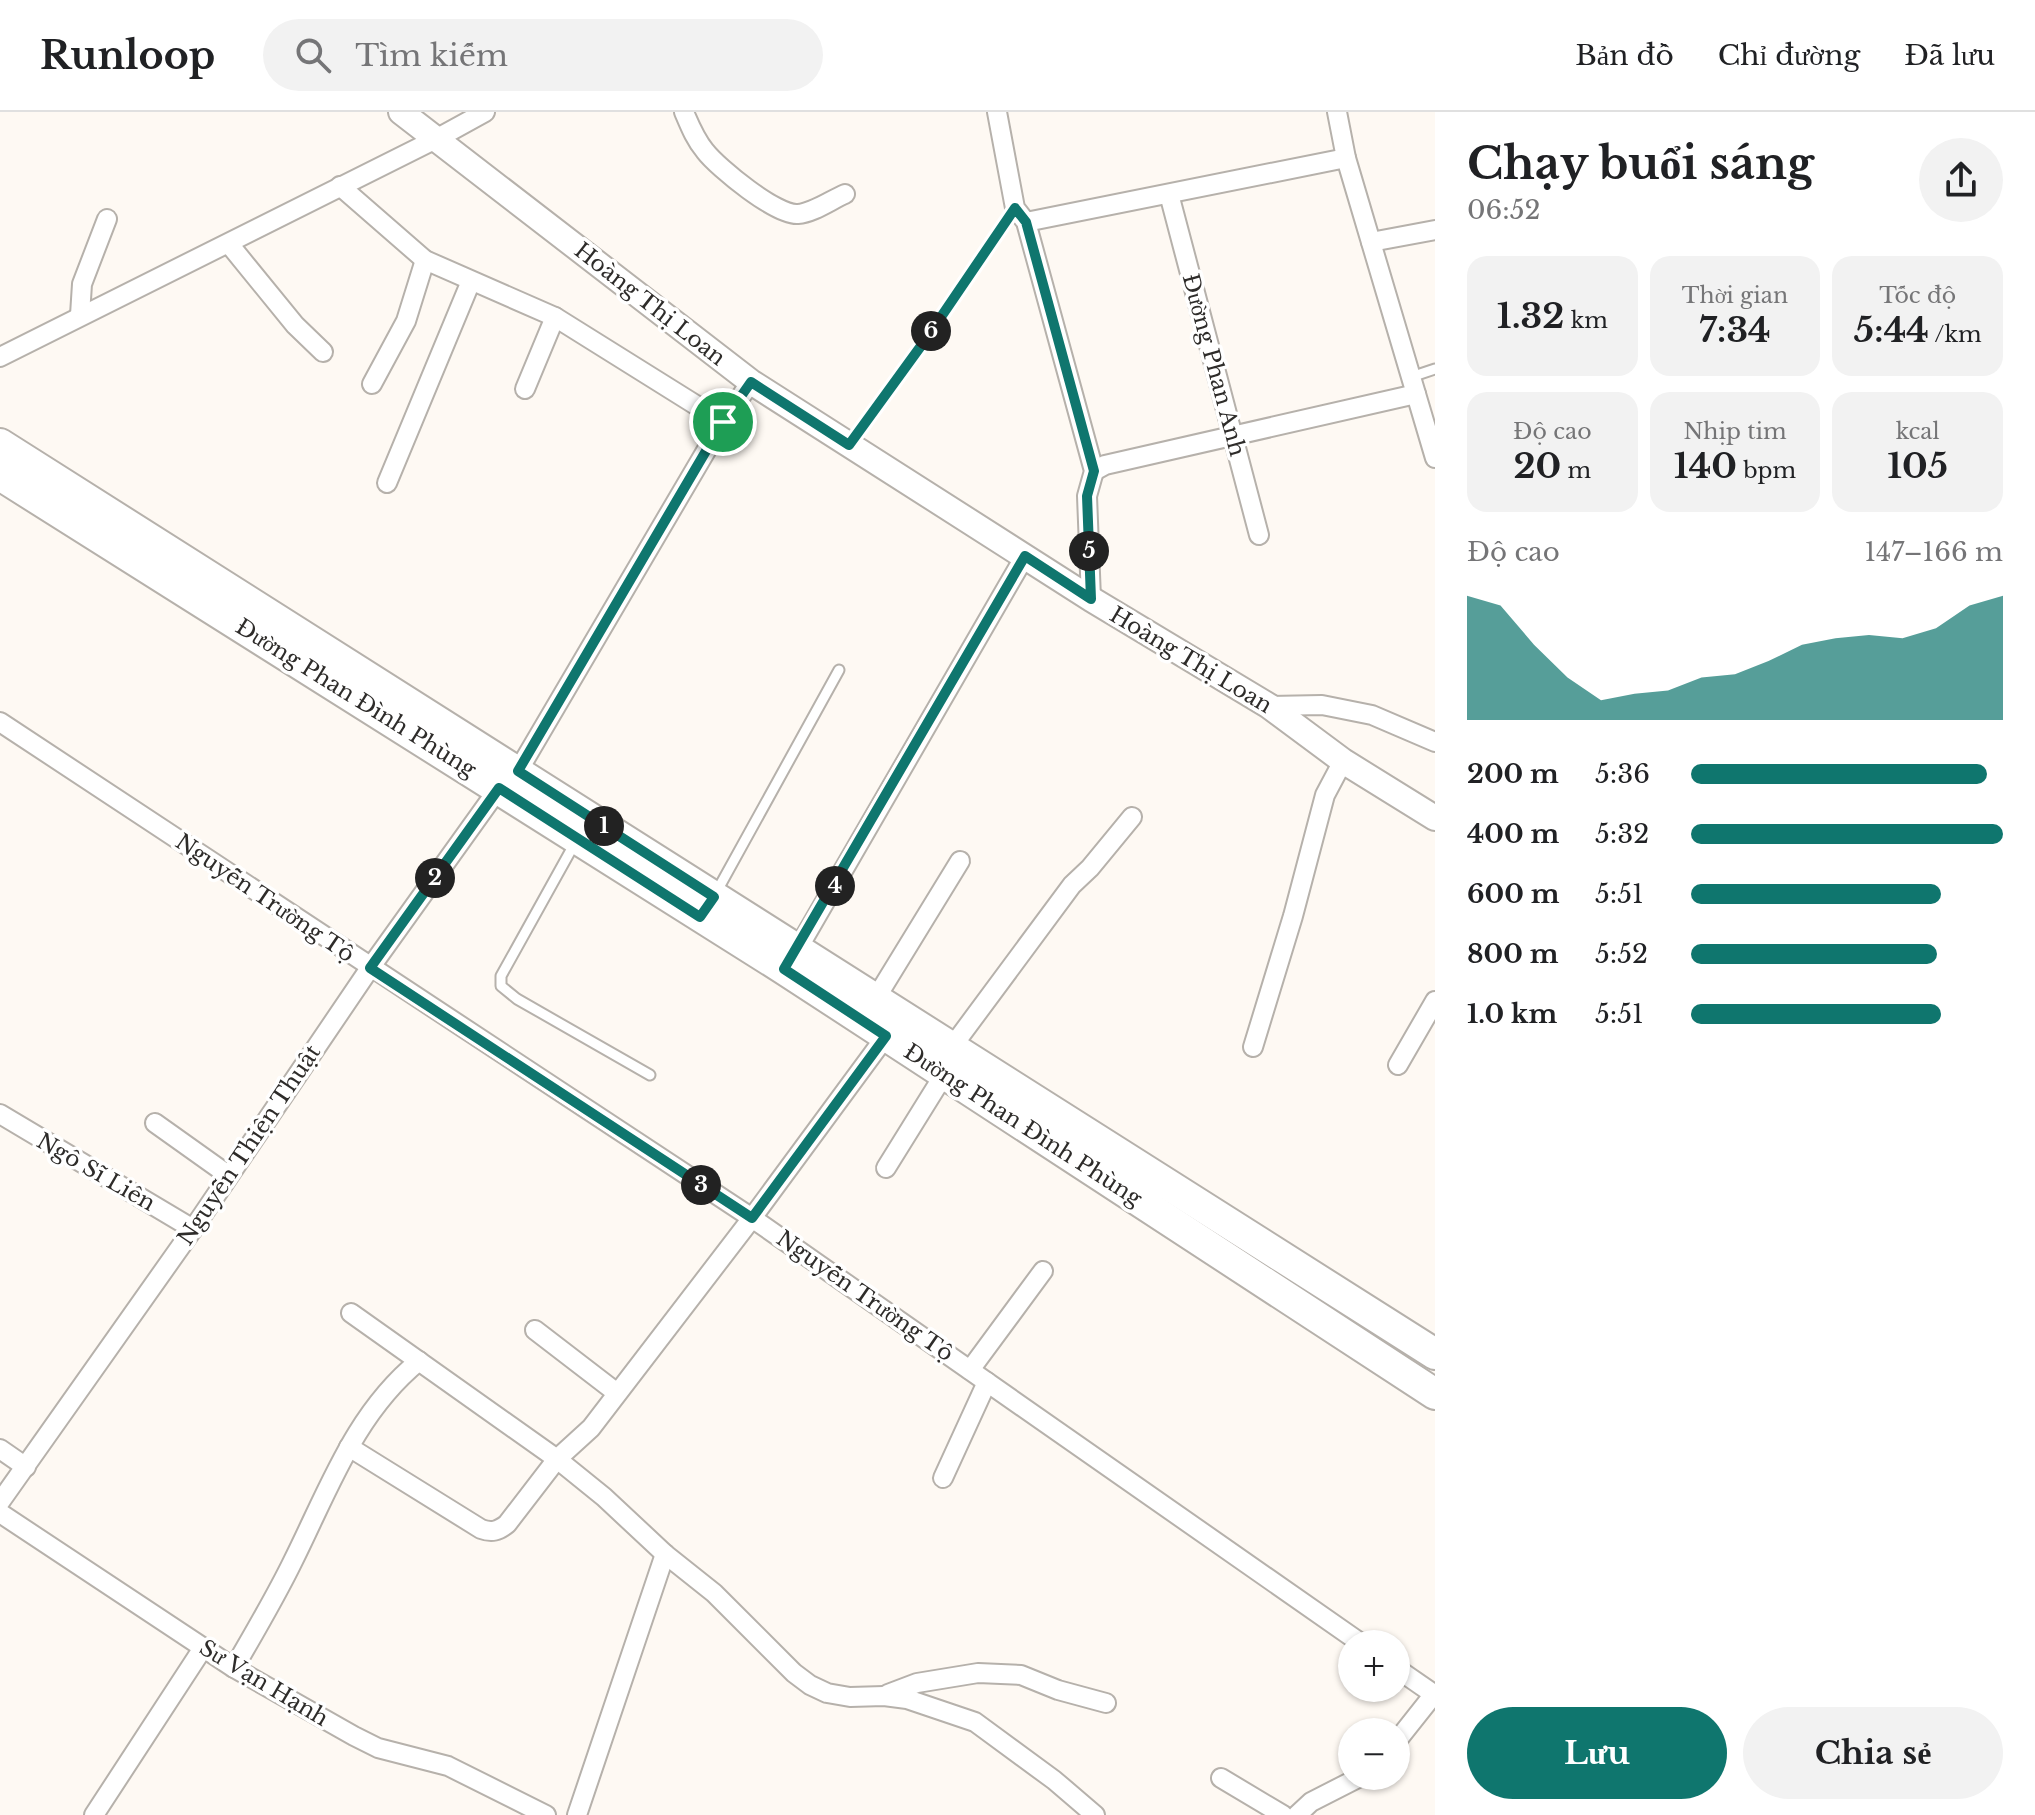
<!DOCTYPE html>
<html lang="vi">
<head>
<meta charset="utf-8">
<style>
  :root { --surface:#fff; --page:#f2f2f2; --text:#202124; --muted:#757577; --line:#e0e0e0; --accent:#0f766e }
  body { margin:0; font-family:"Libre Baskerville",serif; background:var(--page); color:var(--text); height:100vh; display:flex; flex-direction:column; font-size:30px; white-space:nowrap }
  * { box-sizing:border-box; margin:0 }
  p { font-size:26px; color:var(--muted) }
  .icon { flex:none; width:44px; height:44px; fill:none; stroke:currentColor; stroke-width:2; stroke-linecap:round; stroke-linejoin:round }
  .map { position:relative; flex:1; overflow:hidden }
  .panel { display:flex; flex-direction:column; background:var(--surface); width:600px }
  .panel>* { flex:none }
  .tools { position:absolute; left:1338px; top:1518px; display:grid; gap:16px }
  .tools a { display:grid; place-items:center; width:72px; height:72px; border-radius:50%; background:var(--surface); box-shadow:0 2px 6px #0004; font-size:40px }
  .pin { position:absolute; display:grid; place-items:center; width:68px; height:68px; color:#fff; margin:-34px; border:4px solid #fff; border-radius:50%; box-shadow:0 2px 8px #0007 }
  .km { position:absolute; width:40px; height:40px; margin:-20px; border-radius:50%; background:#222; color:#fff; font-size:22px; line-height:40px; text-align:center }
  .round { display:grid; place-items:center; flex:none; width:84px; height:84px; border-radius:42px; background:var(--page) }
  .overview { display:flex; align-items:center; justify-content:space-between; height:136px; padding:0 32px }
  h1 { font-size:44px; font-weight:700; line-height:60px }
  .stats { display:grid; grid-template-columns:repeat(3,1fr); gap:12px; height:136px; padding:8px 32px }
  .stats div { display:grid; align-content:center; border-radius:20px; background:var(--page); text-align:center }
  .stats b { font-size:34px; font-weight:700 }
  .stats small { font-size:22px; font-weight:400 }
  .stats p { font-size:22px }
  .chart { height:224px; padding:16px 32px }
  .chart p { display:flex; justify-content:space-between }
  .chart svg { width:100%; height:144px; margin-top:8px; fill:var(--accent); opacity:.7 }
  .button { display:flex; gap:16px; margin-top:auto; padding:16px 32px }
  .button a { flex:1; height:92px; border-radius:48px; background:var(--accent); color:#fff; font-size:32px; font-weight:700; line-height:92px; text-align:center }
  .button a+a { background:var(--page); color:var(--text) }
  ul { padding:0 32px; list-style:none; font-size:26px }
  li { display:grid; grid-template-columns:128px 96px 1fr; align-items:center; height:60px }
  li i { height:20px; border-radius:10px; background:var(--accent) }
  header { display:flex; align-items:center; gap:48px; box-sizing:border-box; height:112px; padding:0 40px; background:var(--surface); border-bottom:2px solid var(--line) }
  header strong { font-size:38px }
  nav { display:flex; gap:44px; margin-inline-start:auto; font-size:28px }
  .search { width:560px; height:72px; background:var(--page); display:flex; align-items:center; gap:20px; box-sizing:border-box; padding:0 28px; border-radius:44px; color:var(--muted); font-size:30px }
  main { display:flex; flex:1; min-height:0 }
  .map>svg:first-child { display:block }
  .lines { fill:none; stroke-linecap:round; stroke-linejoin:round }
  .service-casing { stroke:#b6b1ab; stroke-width:13 }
  .minor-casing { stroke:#b6b1ab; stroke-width:22 }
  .tertiary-casing { stroke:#b6b1ab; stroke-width:28 }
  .primary-casing { stroke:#b6b1ab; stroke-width:34 }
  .service { stroke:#fff; stroke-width:9 }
  .minor { stroke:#fff; stroke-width:18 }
  .tertiary { stroke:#fff; stroke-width:24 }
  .primary { stroke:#fff; stroke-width:30 }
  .route-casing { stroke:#fff; stroke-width:16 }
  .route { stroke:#0f766e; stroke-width:10 }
  .labels { text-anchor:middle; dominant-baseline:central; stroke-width:7; stroke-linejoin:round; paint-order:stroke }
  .street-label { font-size:22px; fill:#2e2c2a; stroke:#fff }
</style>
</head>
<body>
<header>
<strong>Runloop</strong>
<div class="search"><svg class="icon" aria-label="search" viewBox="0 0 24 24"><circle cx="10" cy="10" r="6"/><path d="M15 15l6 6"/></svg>Tìm kiếm</div>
<nav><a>Bản đồ</a><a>Chỉ đường</a><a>Đã lưu</a></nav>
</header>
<main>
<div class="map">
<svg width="1435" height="1703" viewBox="0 0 1435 1703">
  <rect width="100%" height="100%" fill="#fef9f3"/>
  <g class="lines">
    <defs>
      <g id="service">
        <path d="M1411 265 1435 257"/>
        <path d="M849 333 926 227 1015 96"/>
        <path d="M576 729 501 864V874L517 887 650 963"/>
        <path d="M717 779 839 558"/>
      </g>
      <g id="minor">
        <path d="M684 0C690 14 695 27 705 39 718 56 777 104 798 102 813 101 831 88 845 82"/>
        <path d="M997 0 1015 96 1026 110 1094 359 1087 384 1091 487"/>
        <path d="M1337 0 1346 46 1435 346"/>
        <path d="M340 74 425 148 555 205 723 310"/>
        <path d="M1169 82 1259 423"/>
        <path d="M1026 110 1346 46"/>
        <path d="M1371 130 1435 118"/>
        <path d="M229 132 295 213 323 240"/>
        <path d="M80 203 82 172 107 107"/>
        <path d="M0 245 436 27 485 0"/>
        <path d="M372 272 406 209 425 148"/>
        <path d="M525 277 555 205"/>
        <path d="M1094 359 1105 353 1416 282"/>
        <path d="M387 371 471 169"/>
        <path d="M1269 594 1322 593 1372 603 1435 630"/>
        <path d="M0 610 752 1106 1362 1532"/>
        <path d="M518 659 723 310 751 270"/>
        <path d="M793 845 1025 444"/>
        <path d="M876 886 960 749"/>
        <path d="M952 935 1072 773 1090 756 1132 705"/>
        <path d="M1253 935 1293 804 1325 683 1343 649"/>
        <path d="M1398 953 1435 889"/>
        <path d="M0 1002 193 1117"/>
        <path d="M155 1011 228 1063"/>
        <path d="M886 1056 945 961"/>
        <path d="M351 1201 557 1347 604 1385 665 1442 714 1481 794 1561 810 1573 827 1581 850 1585 884 1584 907 1587 975 1610 1054 1668 1095 1703"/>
        <path d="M535 1218 617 1281"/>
        <path d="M970 1258 1043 1159"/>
        <path d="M349 1335 481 1417C492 1421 498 1419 507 1412L557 1347 591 1316 752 1106 886 924"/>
        <path d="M0 1337 26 1355"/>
        <path d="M943 1366 987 1270"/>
        <path d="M0 1390 193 1117 370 856 499 676"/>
        <path d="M0 1401 234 1556 354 1624 378 1636 448 1654 546 1703"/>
        <path d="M234 1556C254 1521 275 1486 293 1449 329 1377 355 1301 419 1249"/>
        <path d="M1396 1556 1435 1583"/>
        <path d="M888 1582 917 1571 978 1561 1021 1563 1058 1578 1106 1591"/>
        <path d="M1396 1630 1434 1582"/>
        <path d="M1221 1666 1283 1703"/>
        <path d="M94 1703 203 1536"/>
        <path d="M577 1703 665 1442"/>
        <path d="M1297 1703 1311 1690 1362 1664"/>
      </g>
      <path id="tertiary" d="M401 0 751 270 1091 487 1269 594 1343 649 1435 706"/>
      <g id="primary">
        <path d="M0 332 1435 1242"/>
        <path d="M0 363 784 857 1435 1282"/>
      </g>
    </defs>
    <use href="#service" class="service-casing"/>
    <use href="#minor" class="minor-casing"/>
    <use href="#tertiary" class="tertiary-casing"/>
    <use href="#primary" class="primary-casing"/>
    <use href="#service" class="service"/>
    <use href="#minor" class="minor"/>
    <use href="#tertiary" class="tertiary"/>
    <use href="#primary" class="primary"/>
  </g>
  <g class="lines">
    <defs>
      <path id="route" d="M1015 96 1026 110 1094 359 1087 384 1091 487 1025 444 784 857 886 924 752 1106 370 856 499 676 700 805 714 785 518 659 723 310 751 270 849 333 926 227Z"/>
    </defs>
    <use href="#route" class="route-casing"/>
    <use href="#route" class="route"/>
  </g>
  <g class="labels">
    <g class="street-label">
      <text transform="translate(650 192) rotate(38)">Hoàng Thị Loan</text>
      <text transform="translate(1214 253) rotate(75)">Đường Phan Anh</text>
      <text transform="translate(1191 548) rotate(31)">Hoàng Thị Loan</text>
      <text transform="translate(356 586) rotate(32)">Đường Phan Đình Phùng</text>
      <text transform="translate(265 786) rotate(34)">Nguyễn Trường Tộ</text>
      <text transform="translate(1023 1013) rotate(33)">Đường Phan Đình Phùng</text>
      <text transform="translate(249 1033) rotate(-56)">Nguyễn Thiện Thuật</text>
      <text transform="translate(96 1060) rotate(30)">Ngô Sĩ Liên</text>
      <text transform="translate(865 1184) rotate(35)">Nguyễn Trường Tộ</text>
      <text transform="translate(264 1571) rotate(31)">Sư Vạn Hạnh</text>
    </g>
  </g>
</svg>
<div class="tools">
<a>+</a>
<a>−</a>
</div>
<div class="pin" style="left:723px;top:310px;background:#1e9e55"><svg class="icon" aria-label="arrive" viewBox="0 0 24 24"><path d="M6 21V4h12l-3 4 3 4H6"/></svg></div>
<b class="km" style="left:604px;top:714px">1</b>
<b class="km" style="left:435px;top:766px">2</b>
<b class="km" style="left:701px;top:1073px">3</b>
<b class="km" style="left:835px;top:774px">4</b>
<b class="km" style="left:1089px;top:439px">5</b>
<b class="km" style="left:931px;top:219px">6</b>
</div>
<section class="panel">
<div class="overview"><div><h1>Chạy buổi sáng</h1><p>06:52</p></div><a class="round"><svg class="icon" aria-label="share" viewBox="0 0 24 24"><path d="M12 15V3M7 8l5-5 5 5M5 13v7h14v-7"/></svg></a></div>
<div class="stats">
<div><b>1.32<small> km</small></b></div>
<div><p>Thời gian</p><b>7:34</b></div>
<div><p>Tốc độ</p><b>5:44<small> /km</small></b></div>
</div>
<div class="stats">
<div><p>Độ cao</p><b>20<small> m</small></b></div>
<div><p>Nhịp tim</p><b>140<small> bpm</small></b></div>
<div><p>kcal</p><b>105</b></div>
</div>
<div class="chart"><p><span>Độ cao</span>147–166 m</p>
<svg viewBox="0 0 160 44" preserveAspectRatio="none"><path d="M0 44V6L10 9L20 21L30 31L40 38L50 36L60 35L70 31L80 30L90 26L100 21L110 19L120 18L130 19L140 16L150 9L160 6V44z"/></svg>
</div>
<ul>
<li><b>200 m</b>5:36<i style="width:95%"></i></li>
<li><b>400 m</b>5:32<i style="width:100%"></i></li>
<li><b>600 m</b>5:51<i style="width:80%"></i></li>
<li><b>800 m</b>5:52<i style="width:79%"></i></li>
<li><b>1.0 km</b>5:51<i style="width:80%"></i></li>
</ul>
<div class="button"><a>Lưu</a><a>Chia sẻ</a></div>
</section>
</main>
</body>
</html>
